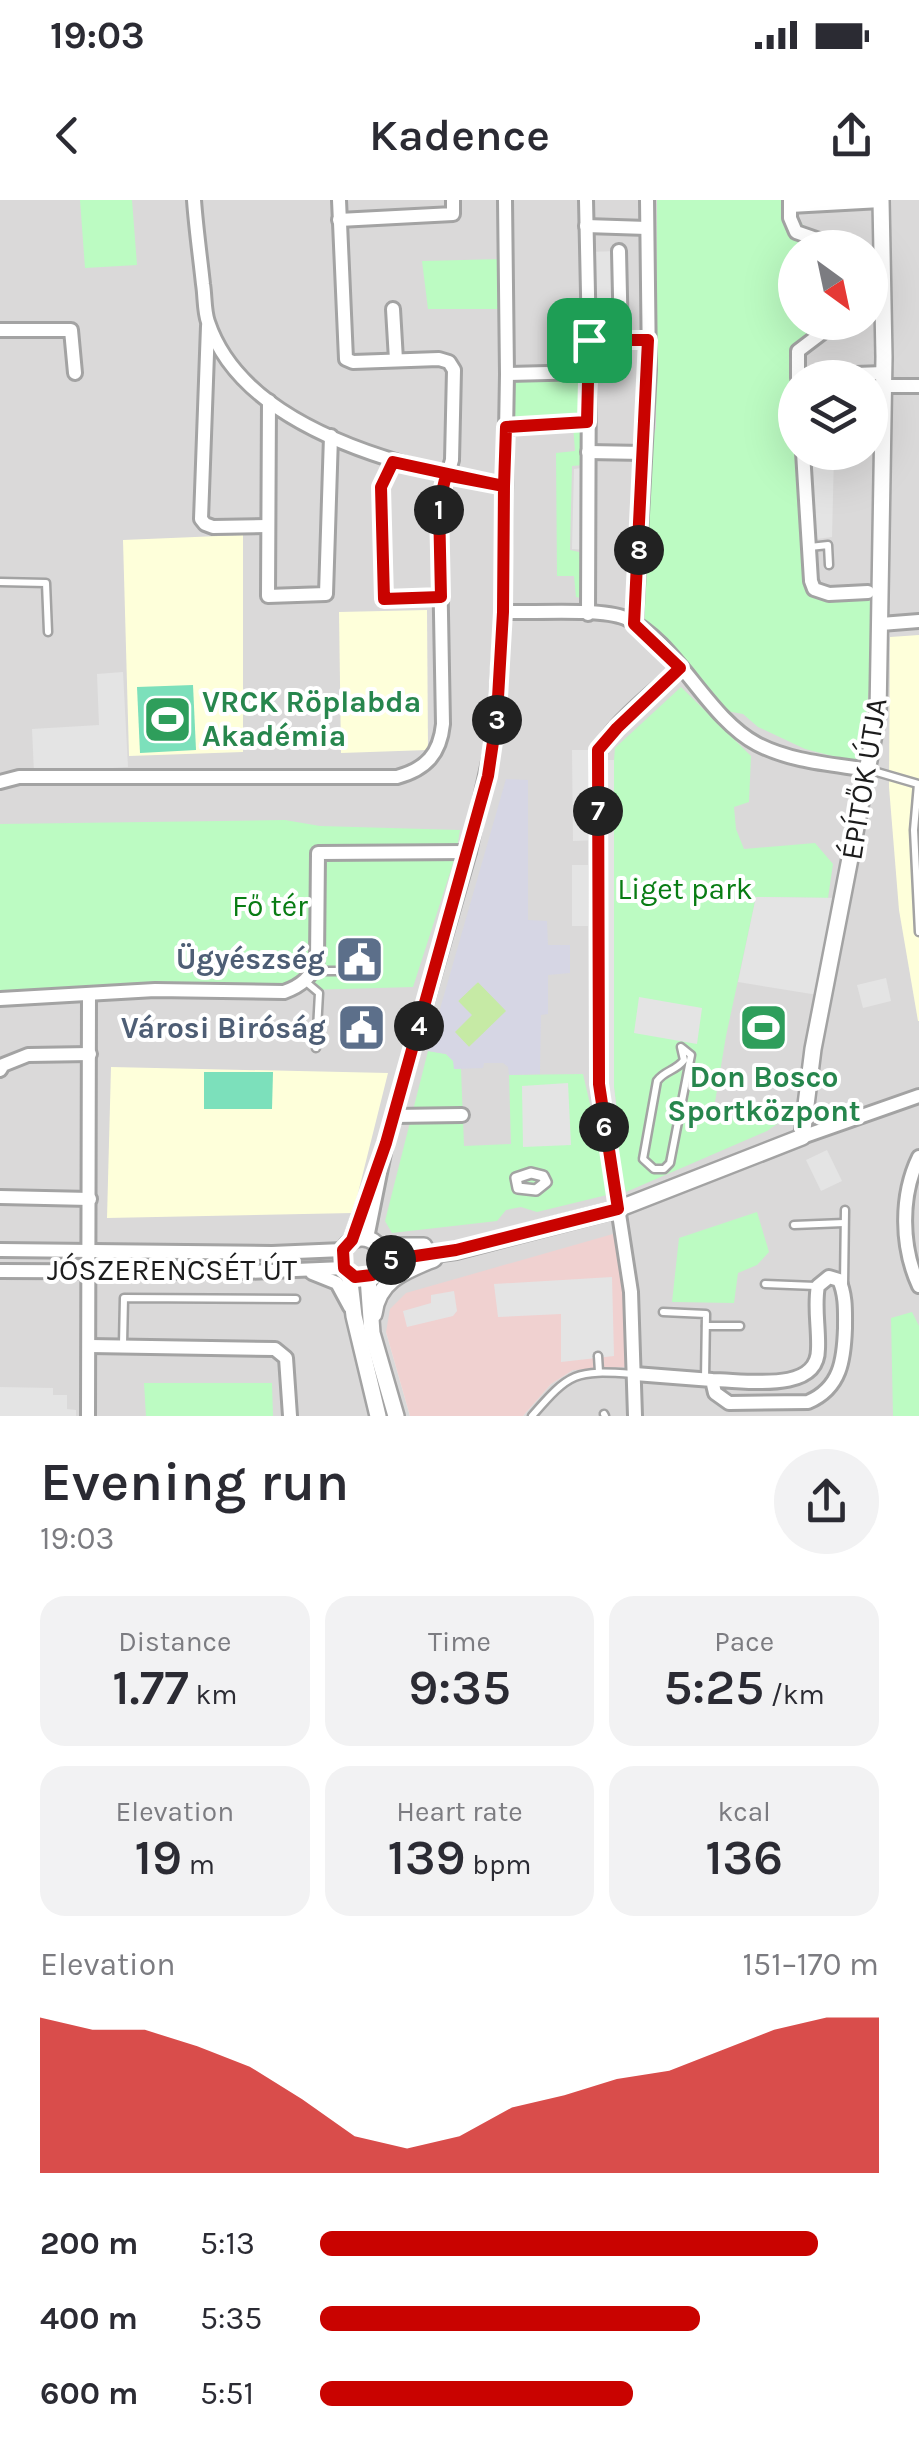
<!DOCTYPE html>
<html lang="en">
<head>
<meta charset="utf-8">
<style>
  :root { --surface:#fff; --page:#f2f2f3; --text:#2b2b33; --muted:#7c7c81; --accent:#c90300 }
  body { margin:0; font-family:Karla,sans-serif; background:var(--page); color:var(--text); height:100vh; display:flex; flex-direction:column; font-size:38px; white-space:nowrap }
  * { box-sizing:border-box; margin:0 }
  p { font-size:32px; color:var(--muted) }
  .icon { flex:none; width:55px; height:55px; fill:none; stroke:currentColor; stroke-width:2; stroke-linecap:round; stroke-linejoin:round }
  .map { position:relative; height:1216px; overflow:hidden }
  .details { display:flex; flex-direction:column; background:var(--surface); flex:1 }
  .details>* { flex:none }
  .needle { width:65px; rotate:147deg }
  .controls { position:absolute; left:778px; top:30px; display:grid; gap:20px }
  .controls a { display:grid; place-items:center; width:110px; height:110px; border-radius:50%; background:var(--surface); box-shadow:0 10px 40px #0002; font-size:50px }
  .pin { position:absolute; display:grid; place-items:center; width:85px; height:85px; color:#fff; margin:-42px; border-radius:20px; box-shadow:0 5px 15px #0006 }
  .km { position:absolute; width:50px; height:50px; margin:-25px; border-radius:50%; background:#222; color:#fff; font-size:28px; line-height:50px; text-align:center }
  .round { display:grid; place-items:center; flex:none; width:105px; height:105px; border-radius:52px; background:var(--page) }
  .head { display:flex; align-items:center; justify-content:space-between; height:170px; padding:0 40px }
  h1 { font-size:55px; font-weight:600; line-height:75px }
  .figures { display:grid; grid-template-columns:repeat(3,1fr); gap:15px; height:170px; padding:10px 40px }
  .figures div { display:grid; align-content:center; border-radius:25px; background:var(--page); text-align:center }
  .figures b { font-size:50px; font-weight:600 }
  .figures small { font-size:28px; font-weight:400 }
  .figures p { font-size:28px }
  .chart { height:280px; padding:20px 40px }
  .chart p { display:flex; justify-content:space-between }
  .chart svg { width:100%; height:180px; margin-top:10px; fill:var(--accent); opacity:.7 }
  ul { padding:0 40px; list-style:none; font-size:32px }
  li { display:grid; grid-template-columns:160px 120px 1fr; align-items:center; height:75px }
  li i { height:25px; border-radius:12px; background:var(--accent) }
  .status { display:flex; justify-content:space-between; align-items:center; height:70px; padding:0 50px; background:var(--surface); direction:ltr }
  .status svg { height:28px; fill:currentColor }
  header { display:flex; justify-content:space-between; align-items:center; height:130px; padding:0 40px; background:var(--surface); font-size:45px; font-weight:600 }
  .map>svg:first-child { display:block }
  .residential { fill:#dad9d9; fill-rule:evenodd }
  .commercial { fill:#f0d1d0 }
  .education { fill:#feffda }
  .grass { fill:#c6eaa5 }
  .park { fill:#bcfbc2 }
  .pitch { fill:#7ce0bb }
  .parking { fill:#e4e4e4 }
  .plaza { fill:#d6d6e4; fill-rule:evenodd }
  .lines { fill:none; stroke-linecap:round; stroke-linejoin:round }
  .service-casing { stroke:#a3a3a3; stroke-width:11 }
  .pedestrian-casing { stroke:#a3a3a3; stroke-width:14 }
  .minor-casing { stroke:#a3a3a3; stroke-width:18 }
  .tertiary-casing { stroke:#a3a3a3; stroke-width:20 }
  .service { stroke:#fff; stroke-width:6 }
  .pedestrian { stroke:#fff; stroke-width:9 }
  .minor { stroke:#fff; stroke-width:12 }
  .tertiary { stroke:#fff; stroke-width:15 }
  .route-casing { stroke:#fff; stroke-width:20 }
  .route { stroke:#c90300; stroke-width:12 }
  .labels { text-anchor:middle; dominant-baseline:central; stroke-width:8; stroke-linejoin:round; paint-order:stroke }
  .leisure-label { font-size:30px; font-weight:bold; fill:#27864d; stroke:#fff; text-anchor:start }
  .street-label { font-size:30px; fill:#1c1c1c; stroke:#fff }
  .park-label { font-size:30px; fill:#087c13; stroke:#fff }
  .service-label { font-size:30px; font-weight:bold; fill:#4e5e75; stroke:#fff; text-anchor:end }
</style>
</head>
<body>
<div class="status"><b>19:03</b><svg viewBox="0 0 49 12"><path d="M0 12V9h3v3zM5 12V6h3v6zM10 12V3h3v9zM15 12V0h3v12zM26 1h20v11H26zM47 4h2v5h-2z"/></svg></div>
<header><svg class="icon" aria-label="back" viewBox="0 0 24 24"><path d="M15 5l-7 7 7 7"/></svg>Kadence<svg class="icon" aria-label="share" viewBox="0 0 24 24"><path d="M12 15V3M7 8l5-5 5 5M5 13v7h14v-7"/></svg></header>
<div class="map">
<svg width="919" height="1216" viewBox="0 0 919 1216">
  <rect width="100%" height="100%" fill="#eeeae1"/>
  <path class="residential" d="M0 0H919V1216H523L551 1184 573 1170 386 1132 410 1216H0ZM795 48H870V122H795ZM795 178H870V252H795Z"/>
  <path class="commercial" d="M613 1034 624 1090 626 1167 573 1170 551 1184 523 1216H410L386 1132 390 1109 406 1093Z"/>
  <g class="education">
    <path d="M243 335V552L129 556 123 340Z"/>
    <path d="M427 410 428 550 341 553 339 412Z"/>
    <path d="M919 435V821H918L899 710 889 587 890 437Z"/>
    <path d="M111 867 388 873 353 1013 107 1018Z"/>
  </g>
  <path class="grass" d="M478 782 507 811 469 847 454 832 471 815 458 801Z"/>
  <g class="park">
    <path d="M80 0H132L137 65 85 68Z"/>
    <path d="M657 0H872L791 7 811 37 823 47 795 48V122L826 123 798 156V175L875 173 876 217H870V178H795V252L801 253 814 391 872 395 869 489 860 563 805 549 758 527 743 514 715 509 635 424 646 256 656 228Z"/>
    <path d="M503 59 505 109H428L422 61Z"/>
    <path d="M588 172 587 222 506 227 507 174Z"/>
    <path d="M573 225H583V265L572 266 570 350 584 353 585 399 576 397 574 376H557L556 253 575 251Z"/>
    <path d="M681 487 751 556 749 602 734 607 736 629 744 649 815 643 833 664 828 698 756 697 726 836 713 914 780 922 767 931 626 992 610 931 619 928 614 887V560L615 548Z"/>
    <path d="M285 620 320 626 460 630 456 654 413 787 0 799V624Z"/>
    <path d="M428 851 446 854 454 861V869H461L464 946 511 944 509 875 583 874 611 994 537 1012 521 1007 506 1010 497 1021 392 1033 385 1021Z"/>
    <path d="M757 1012 769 1052 757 1065 738 1073 734 1103 672 1102 679 1038Z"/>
    <path d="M912 1112 919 1126V1216H893L891 1118Z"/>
    <path d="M144 1183H272L273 1216H146Z"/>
  </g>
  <g class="pitch">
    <path d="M193 485 196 550 140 553 137 487Z"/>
    <path d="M204 872H273L272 909H204Z"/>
  </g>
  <g class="parking">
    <path d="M619 51 620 118H589L587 52Z"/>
    <path d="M803 253H834L832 337 809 340Z"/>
    <path d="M588 267V350L572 349 574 269Z"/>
    <path d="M123 472 128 567 34 573 32 529 99 525 97 474Z"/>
    <path d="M572 550H598V560H614V887L619 929 604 932 597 640 573 641Z"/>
    <rect x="572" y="665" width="16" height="61"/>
    <path d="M756 697 843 698 824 796 738 782Z"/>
    <path d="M886 778 891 801 863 808 857 785Z"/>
    <path d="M639 797 702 808 697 844 634 833Z"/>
    <path d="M568 883 571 945 523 947 522 886Z"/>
    <path d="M827 950 842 981 821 991 806 960Z"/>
    <path d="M612 1077 614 1156 561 1162V1114L498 1117 494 1084Z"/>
    <path d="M454 1091 457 1111 453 1116 407 1127 403 1111 431 1103V1095Z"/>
    <path d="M0 1187 53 1188V1195H67V1209L76 1210V1216H0Z"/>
  </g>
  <path class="plaza" d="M506 579 528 580V720L547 721 548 745H570V773L548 775V814L541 815 540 874 509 875 508 867 503 863H484L483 868 454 869 453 861 446 854 428 851ZM478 782 506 811 469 847 455 832 472 815 458 801Z"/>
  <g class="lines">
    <defs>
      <g id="service">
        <path d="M810 347 828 345 829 365"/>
        <path d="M0 382 46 383 48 432"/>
        <path d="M870 570 918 584 914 630 919 732"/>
        <path d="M315 771H357"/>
        <path d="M306 782 319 793 316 848"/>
        <path d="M681 847 691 855 670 963 664 969H654L643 959 657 881C665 870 676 871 684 860Z"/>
        <path d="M794 1025 844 1023"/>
        <path d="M765 1084 816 1086"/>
        <path d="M844 1085 845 1010"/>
        <path d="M663 1112 706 1114 705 1179"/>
        <path d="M706 1126H740"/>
        <path d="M123 1144 124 1098 296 1099"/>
        <path d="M598 1156 599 1172"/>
        <path d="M604 1214 605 1216"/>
        <path d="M532 1216C570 1172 575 1170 633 1174"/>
      </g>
      <path id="pedestrian" d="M531 973 543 976 546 982 536 990 518 988 516 978Z"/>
      <g id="minor">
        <path d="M194 0C196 28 200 56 203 84 205 96 204 111 208 122 244 230 406 269 504 286"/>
        <path d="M586 0 589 140 588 414"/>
        <path d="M790 0V18L796 32 819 40 823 48"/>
        <path d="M790 6 881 1"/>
        <path d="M339 20 453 14V0"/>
        <path d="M586 26 647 28"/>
        <path d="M619 51 621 140"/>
        <path d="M393 109 396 160"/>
        <path d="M208 126 201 319 205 324 213 327 267 326"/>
        <path d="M0 130H71L75 173"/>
        <path d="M589 140H648"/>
        <path d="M507 174 588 172"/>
        <path d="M798 176 884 173"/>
        <path d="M798 178V151L823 132 826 122"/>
        <path d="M884 186H919"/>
        <path d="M269 201 268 396 326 394 331 236"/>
        <path d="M506 227 587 222"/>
        <path d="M588 252 644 253"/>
        <path d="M803 252 811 381 814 389 829 394 868 392"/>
        <path d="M393 262 381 287 384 399 441 397"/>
        <path d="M503 412C533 413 601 408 625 418 676 440 706 517 757 544 792 562 831 564 869 570"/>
        <path d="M635 424 649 170 647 0"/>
        <path d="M881 424 919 421"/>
        <path d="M0 582 19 577H397C426 569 440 554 443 524L439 305 452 260 454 170 449 162 439 159 353 162 346 159 339 0"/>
        <path d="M0 799 155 790 284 792C301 786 312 777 317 760L318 653 469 652"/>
        <path d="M0 870 3 865 28 855 90 854"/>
        <path d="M394 916 462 915"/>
        <path d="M802 937 919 896"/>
        <path d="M919 957C900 996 901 1047 919 1086"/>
        <path d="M0 997 90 999"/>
        <path d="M367 1038 386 943 469 652 494 539 503 412 507 174 505 0"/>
        <path d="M351 1040 370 988"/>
        <path d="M0 1050 272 1053 343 1050"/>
        <path d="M0 1071 245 1072 344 1068"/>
        <path d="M312 1073 337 1083 350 1107"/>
        <path d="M90 1146 275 1149 286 1158 290 1216"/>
        <path d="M635 1174 712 1180 715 1193 729 1203 808 1202C841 1188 844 1159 845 1128 845 1112 846 1095 839 1080L829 1077 818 1086C814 1106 819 1128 818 1149 818 1194 745 1180 712 1180"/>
        <path d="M88 1216 89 794"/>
        <path d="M635 1216 631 1092 599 884 597 560C600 532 659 488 680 468"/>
      </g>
      <g id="tertiary">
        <circle cx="362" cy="1058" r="20"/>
        <path d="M378 1046H424"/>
        <path d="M382 1061 456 1051 618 1009 802 937 813 849 878 514 884 157 881 0"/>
        <path d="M349 1073 354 1116 378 1216"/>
        <path d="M368 1077 372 1133 396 1216"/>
        <path d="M374 1114C378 1080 405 1071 434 1059"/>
      </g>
    </defs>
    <use href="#service" class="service-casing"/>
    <use href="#pedestrian" class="pedestrian-casing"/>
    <use href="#minor" class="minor-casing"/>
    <use href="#tertiary" class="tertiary-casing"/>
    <use href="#service" class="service"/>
    <use href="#pedestrian" class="pedestrian"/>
    <use href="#minor" class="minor"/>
    <use href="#tertiary" class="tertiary"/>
  </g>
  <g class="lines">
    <defs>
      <path id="route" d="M589 140 587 222 506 227 504 286 446 275 439 305 441 397 384 399 381 287 393 262 504 286 503 412 497 515 488 576 386 943 352 1040 343 1050 344 1068 355 1077 372 1075 382 1061 456 1050 618 1009 599 884 598 550 617 528 680 468 634 424 648 140H589"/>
    </defs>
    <use href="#route" class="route-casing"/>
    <use href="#route" class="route"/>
  </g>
  <defs>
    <symbol id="stadium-square" viewBox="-11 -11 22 22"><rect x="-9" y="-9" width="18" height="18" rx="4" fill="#2e9e5b" stroke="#fff"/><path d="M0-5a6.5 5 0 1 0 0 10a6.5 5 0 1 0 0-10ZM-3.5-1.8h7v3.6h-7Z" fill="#fff"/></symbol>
    <symbol id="civic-square" viewBox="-11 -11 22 22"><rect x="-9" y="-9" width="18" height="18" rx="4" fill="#5c6f8a" stroke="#fff"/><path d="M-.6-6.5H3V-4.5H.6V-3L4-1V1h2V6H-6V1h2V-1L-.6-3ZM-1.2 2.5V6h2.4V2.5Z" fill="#fff"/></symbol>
  </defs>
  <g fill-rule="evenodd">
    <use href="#stadium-square" x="140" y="492" width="55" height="55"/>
    <use href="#civic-square" x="332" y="732" width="55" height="55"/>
    <use href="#civic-square" x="334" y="800" width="55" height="55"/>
    <use href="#stadium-square" x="736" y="800" width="55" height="55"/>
  </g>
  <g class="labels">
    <g class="leisure-label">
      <text x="202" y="502">VRCK Röplabda<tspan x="202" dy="34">Akadémia</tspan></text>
      <text x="764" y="877" text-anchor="middle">Don Bosco<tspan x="764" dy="34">Sportközpont</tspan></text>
    </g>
    <g class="street-label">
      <text transform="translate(864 579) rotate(-81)">ÉPÍTŐK ÚTJA</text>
      <text x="172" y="1070">JÓSZERENCSÉT ÚT</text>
    </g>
    <g class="park-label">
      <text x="685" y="689">Liget park</text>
      <text x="270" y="706">Fő tér</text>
    </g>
    <g class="service-label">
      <text x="325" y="759">Ügyészség</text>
      <text x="326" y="828">Városi Biróság</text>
    </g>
  </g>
</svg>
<div class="controls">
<a><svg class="needle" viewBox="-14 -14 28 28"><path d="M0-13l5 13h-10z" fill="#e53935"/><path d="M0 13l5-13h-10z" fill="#7c7c81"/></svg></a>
<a><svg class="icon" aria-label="layers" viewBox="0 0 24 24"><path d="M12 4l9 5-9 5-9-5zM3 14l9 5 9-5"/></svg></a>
</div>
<div class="pin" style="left:589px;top:140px;background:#1e9e55"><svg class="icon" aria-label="arrive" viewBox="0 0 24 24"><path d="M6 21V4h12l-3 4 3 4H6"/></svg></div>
<b class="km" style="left:439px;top:310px">1</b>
<b class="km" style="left:497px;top:520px">3</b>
<b class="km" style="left:419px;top:826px">4</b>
<b class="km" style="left:391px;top:1060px">5</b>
<b class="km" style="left:604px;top:927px">6</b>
<b class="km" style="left:598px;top:611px">7</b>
<b class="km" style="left:639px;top:350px">8</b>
</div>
<section class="details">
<div class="head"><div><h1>Evening run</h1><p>19:03</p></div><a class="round"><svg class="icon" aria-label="share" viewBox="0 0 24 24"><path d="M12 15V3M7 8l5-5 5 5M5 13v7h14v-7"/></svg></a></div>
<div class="figures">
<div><p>Distance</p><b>1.77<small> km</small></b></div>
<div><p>Time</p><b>9:35</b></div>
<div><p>Pace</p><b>5:25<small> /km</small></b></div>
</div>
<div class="figures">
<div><p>Elevation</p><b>19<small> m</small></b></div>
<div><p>Heart rate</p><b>139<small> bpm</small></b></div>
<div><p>kcal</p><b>136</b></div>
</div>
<div class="chart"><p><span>Elevation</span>151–170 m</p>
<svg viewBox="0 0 160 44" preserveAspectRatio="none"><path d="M0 44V6L10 9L20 9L30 13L40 18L50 26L60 35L70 38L80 35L90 28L100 25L110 21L120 19L130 14L140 9L150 6L160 6V44z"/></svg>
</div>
<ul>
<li><b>200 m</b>5:13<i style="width:89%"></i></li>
<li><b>400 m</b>5:35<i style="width:68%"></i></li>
<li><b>600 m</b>5:51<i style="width:56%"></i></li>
</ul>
</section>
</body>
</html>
